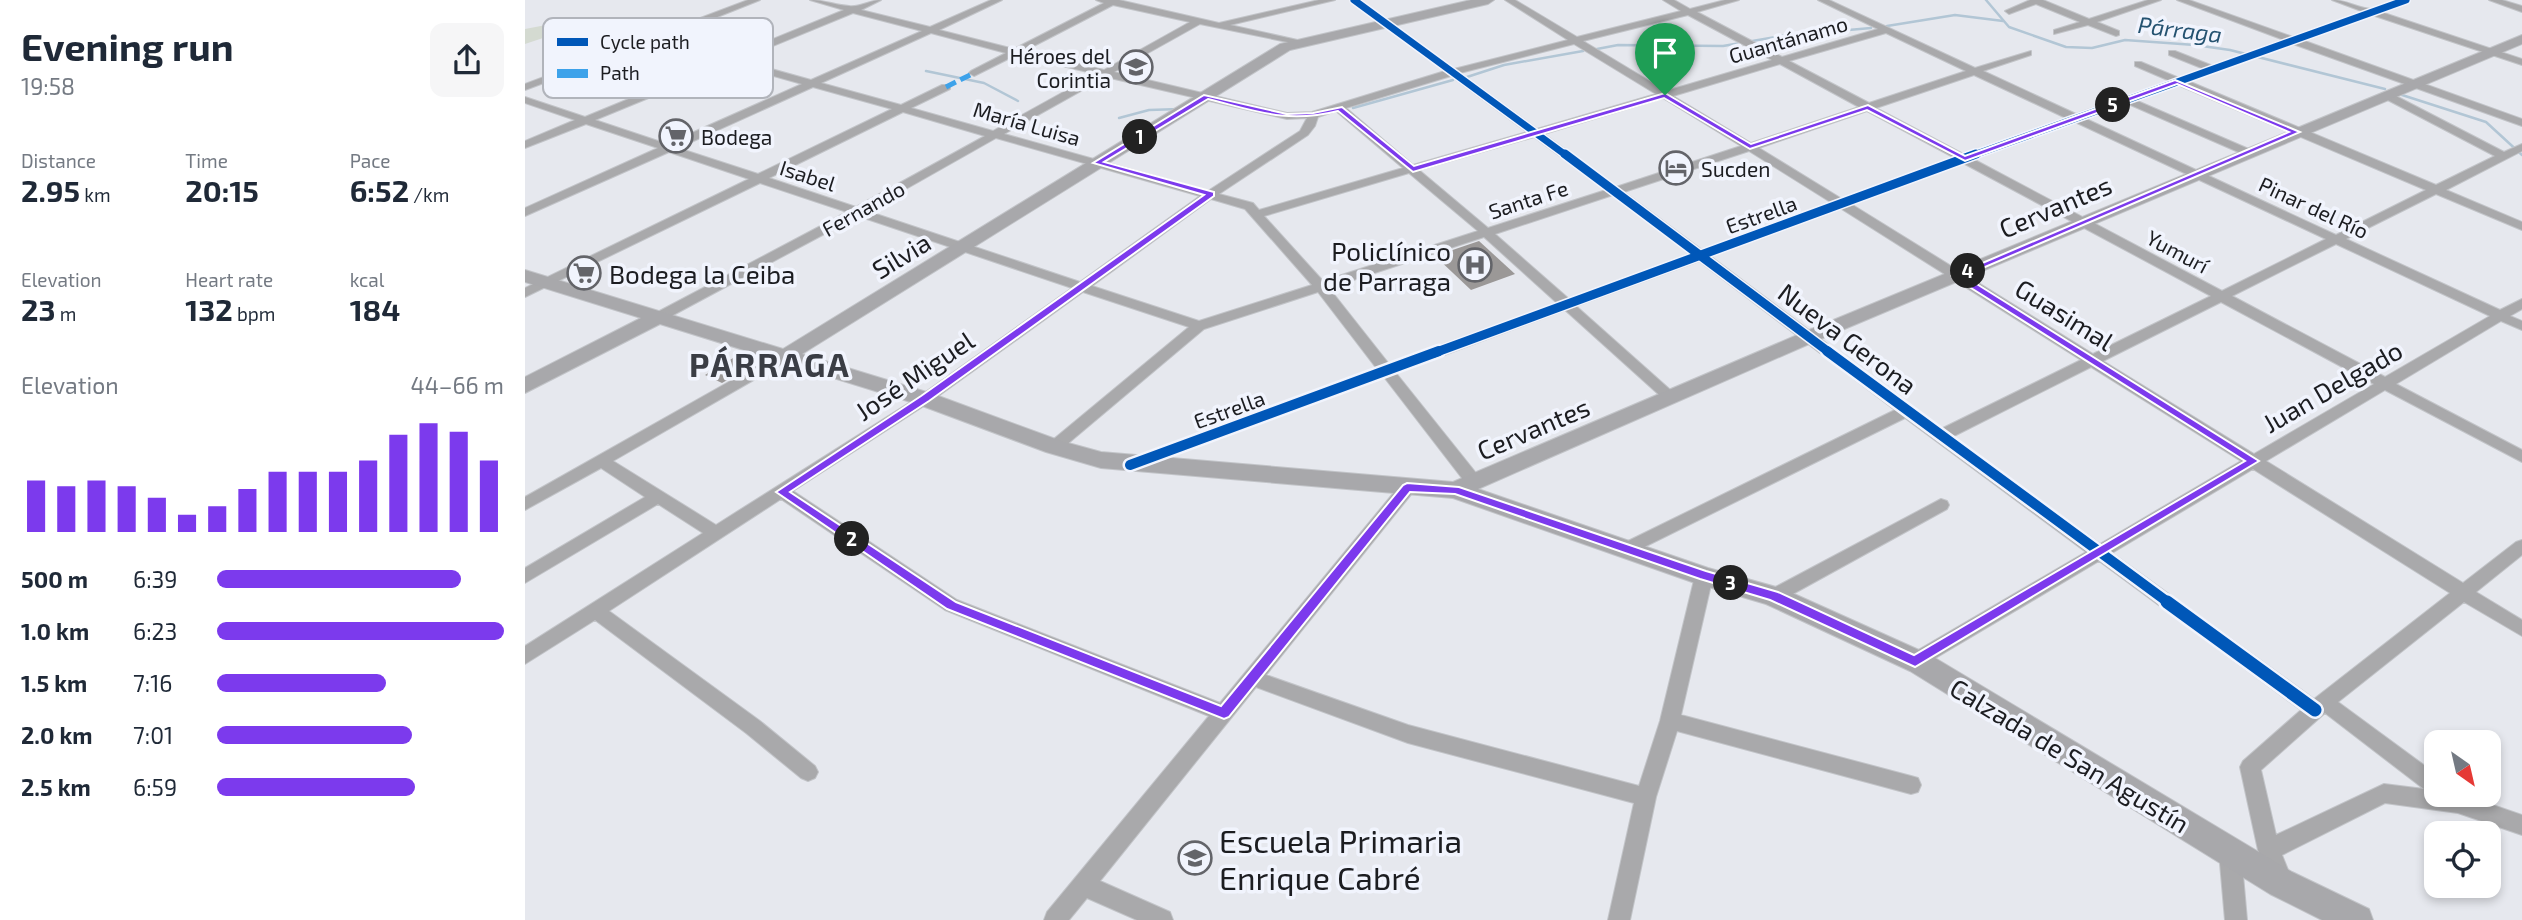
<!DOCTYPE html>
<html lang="en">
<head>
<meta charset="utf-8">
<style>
  :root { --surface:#fff; --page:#f6f6f7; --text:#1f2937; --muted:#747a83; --accent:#7c3aed }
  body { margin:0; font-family:"Exo 2",sans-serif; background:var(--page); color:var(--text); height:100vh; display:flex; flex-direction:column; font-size:26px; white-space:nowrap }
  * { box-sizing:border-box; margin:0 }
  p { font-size:23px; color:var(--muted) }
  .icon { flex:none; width:38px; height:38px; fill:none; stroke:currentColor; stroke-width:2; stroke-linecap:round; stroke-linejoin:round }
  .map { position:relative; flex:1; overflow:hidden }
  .panel { display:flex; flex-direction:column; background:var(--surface); width:525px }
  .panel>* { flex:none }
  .needle { width:46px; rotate:146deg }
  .buttons { position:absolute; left:1899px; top:730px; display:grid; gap:14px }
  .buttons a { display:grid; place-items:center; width:77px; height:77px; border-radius:14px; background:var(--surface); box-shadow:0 4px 10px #0003; font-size:35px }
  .pin { position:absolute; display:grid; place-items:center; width:60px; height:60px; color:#fff; margin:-72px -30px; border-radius:50% 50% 50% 0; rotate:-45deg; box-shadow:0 0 7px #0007 }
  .pin .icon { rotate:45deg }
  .km { position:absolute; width:35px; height:35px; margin:-18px; border-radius:50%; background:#222; color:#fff; font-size:19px; line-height:35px; text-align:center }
  .round { display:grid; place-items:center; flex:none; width:74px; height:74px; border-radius:14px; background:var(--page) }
  .summary { display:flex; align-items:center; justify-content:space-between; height:119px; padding:0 21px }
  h1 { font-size:38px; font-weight:700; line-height:52px }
  .metrics { display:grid; grid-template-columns:repeat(3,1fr); gap:10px; height:119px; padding:7px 21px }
  .metrics div { display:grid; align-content:center }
  .metrics b { font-size:30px; font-weight:700 }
  .metrics small { font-size:19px; font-weight:400 }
  .metrics p { font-size:19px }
  .chart { height:196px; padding:14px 21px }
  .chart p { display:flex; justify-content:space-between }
  .chart svg { width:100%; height:126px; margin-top:7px; stroke:var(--accent); stroke-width:6 }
  ul { padding:0 21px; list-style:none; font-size:23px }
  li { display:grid; grid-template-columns:112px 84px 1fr; align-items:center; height:52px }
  li i { height:18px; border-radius:9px; background:var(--accent) }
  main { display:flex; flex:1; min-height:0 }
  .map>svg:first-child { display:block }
  .green { fill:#d4dad1 }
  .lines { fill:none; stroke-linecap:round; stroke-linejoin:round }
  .stream { stroke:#b2c6d5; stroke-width:2.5 }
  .building { fill:#9b9897 }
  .street-casing { stroke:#c2c4c8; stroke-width:2 }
  .secondary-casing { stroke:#c2c4c8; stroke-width:2 }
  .street { fill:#a9a9ab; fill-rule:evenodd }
  .secondary { fill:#a8a8ab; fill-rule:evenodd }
  .quiet { stroke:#3da2ea; stroke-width:5; stroke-dasharray:11 5; stroke-linecap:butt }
  .cycleway-far3-casing { stroke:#f1f4fd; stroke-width:10 }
  .cycleway-far2-casing { stroke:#f1f4fd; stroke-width:12 }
  .cycleway-far1-casing { stroke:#f1f4fd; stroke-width:15 }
  .cycleway-casing { stroke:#f1f4fd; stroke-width:18 }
  .cycleway-far3 { stroke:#0057b8; stroke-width:7 }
  .cycleway-far2 { stroke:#0057b8; stroke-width:9 }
  .cycleway-far1 { stroke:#0057b8; stroke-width:10 }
  .cycleway { stroke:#0057b8; stroke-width:13 }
  .route { fill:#7c3aed; stroke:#fff; stroke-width:2; fill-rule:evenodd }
  .labels { text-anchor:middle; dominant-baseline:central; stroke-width:7; stroke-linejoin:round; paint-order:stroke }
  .far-street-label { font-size:21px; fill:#1c1d21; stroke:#f1f4fd }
  .far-poi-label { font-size:21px; fill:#1c1d21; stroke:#f1f4fd; text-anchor:start }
  .far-water-label { font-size:23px; font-style:italic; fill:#245270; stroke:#f1f4fd }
  .street-label { font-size:26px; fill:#1c1d21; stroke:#f1f4fd }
  .poi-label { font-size:26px; fill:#1c1d21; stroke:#f1f4fd; text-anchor:end }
  .near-poi-label { font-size:32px; fill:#1c1d21; stroke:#f1f4fd; text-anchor:start }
  .district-label { font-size:33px; font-weight:bold; letter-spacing:2px; fill:#3a3d45; stroke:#f1f4fd }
  .key { fill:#f1f4fd; stroke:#b1b4bb; stroke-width:2 }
  .key-label { font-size:19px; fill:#1c1d21 }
</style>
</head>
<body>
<main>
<section class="panel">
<div class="summary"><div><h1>Evening run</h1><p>19:58</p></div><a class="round"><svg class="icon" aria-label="share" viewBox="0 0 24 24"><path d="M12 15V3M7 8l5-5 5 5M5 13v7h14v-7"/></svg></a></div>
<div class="metrics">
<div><p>Distance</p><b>2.95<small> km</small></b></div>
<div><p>Time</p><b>20:15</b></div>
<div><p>Pace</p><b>6:52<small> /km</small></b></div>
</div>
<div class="metrics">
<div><p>Elevation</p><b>23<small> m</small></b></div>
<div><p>Heart rate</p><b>132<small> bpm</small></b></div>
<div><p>kcal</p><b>184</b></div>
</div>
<div class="chart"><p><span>Elevation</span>44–66 m</p>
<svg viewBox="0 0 160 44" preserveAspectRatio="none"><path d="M5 44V26M15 44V28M25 44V26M35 44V28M45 44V32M55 44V38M65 44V35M75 44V29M85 44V23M95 44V23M105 44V23M115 44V19M125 44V10M135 44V6M145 44V9M155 44V19"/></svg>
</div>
<ul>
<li><b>500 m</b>6:39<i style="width:85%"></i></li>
<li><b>1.0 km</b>6:23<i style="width:100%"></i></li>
<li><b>1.5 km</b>7:16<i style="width:59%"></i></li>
<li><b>2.0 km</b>7:01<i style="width:68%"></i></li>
<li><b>2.5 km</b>6:59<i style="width:69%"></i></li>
</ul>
</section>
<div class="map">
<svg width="1997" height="920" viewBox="0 0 1997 920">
  <rect width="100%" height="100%" fill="#e6e8ee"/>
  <path class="green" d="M42 21 60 24 0 44V29Z"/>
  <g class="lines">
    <g class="stream">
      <path d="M1461 0 1484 27 1541 47 1567 48 1600 40 1670 45 1705 50 1860 89"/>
      <path d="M1362 26 1430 15 1478 21"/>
      <path d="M1072 49 1093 45 1198 46 1256 36 1346 28"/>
      <path d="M192 50 229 42"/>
      <path d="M401 71 459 83 493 101"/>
      <path d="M942 77 979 65 1058 51"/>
      <path d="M1874 94 1961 122 1997 155"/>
      <path d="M828 108 928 80"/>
      <path d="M594 118 624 110 655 109"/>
    </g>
  </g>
  <g class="building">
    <path d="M954 241 990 274 946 290 910 256Z"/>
    <path d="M213 355 232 363 197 383 180 375Z"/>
  </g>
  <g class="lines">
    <defs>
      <g id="street">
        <path d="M223 0H235L137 39 204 57 319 10 285 0C299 0 310 5 324 6 334 8 345 0 356 0L336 10 405 27 466 0H477L414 30 489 49 579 3 571 0H594L694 23 794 0H810L705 25 777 41V45L675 24 589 72 762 113 787 112 920 71 825 0H835L929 69 1043 40 980 0H990L1052 37 1156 11 1138 0H1149L1165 9 1200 0H1214L1172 12 1257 57 1353 29 1293 0H1304L1450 68 1506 51V55L1458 71 1551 114 1645 81 1610 66V62H1616L1654 78 1679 69 1644 55V51H1650L1688 66 1759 40 1652 0H1664L1768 37 1839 12 1807 0C1821 0 1833 8 1846 9 1857 9 1871 0 1885 0L1856 12 1997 59V65L1847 15 1777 40 1997 119V126L1768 44 1663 81 1911 185 1970 156 1857 97V93H1865L1979 152 1997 144V151L1921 190 1997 222V230L1911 194 1821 239 1975 310 1997 299V309L1985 316 1997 321V330L1976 321 1871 384 1997 450V462L1860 390 1741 461 1938 583 1991 542 1997 540V555L1951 592 1997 620V636L1939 602 1813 702 1911 774V794H1936L1997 815V835L1933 813 1860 803 1757 855 1767 880 1764 887 1756 891 1748 887 1733 850 1715 767 1718 761 1776 710 1574 561 1397 666 1390 669 1383 666 1381 661 1383 656 1561 552 1380 418 1109 552H1097L1094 548 1097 544 1370 410 1174 261 1051 306 1151 395 1153 398 1151 401H1141L1040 310 871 373 955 478 957 482 949 488 943 486 859 377 613 468H601L599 464 601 460 852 369 793 292 679 329 534 451H524L521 447 524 443 664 327 558 292 405 402 268 491 432 600 695 703 876 484H888L890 488 888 492 741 675 883 725 1114 786 1135 721 1170 576 1173 571H1185L1188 576 1156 715 1386 776 1393 778 1396 785 1393 792 1386 794 1152 731 1131 797 1105 920H1083L1109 803 883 743 731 687 575 881 645 912 648 920H612L562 898 544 920H519L522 912 684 716 420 610 256 499 84 611 235 721 290 766 293 772 290 778 283 781 276 778 221 733 70 620 0 664V646L178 533 133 504 0 583V568L120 497 76 468 0 510V497L255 353H265L267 356 265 359 88 461 191 525 395 396 547 288 333 216 137 321H127L125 318 127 315 322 212 235 183 0 297V288L224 179 144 152 0 216V208L133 148 61 124 0 148V141L50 120 0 103V97L60 117 196 61 128 42 0 90V84ZM588 5 665 22 579 70 499 51ZM328 13 397 31 286 80 214 60ZM1163 15 1247 60 1141 91 1058 41ZM406 33 481 53 446 71 444 73 449 76 491 55 571 74 468 131 386 108 425 89V85H417L376 105 296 83ZM1361 33 1441 71 1344 103 1264 61ZM1049 44 1131 94 1012 129 935 73ZM206 64 277 84 142 144 70 120ZM1255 64 1334 107 1226 143 1148 96ZM1449 75 1541 118 1440 155 1351 108ZM926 76 1002 132 888 165 821 108ZM581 77 762 119 782 118 775 131 683 191 479 134ZM1653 85 1901 190 1811 235 1559 118 1601 103 1718 154H1726V150L1610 100ZM288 87 367 109 233 174 153 148ZM1138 98 1216 146 1091 187 1019 134ZM811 111 878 168 734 210 728 203 694 194 783 135 790 126 793 117ZM1342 111 1430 158 1317 199 1234 148ZM378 112 460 136 331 207 244 178ZM1550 122 1801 239 1697 291 1448 159ZM1009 137 1081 190 963 228 894 170ZM471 138 675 196 555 282 342 211ZM1224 151 1307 203 1177 250 1099 192ZM1438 163 1686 296 1568 354 1326 204ZM884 173 953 231 798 281 739 216ZM1088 195 1166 254 1044 299 970 234ZM686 199 720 209 787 285 674 321 567 286ZM1315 208 1556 360 1416 429 1185 256ZM959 237 1032 303 864 364 804 288ZM1811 244 1965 316 1860 377 1707 296ZM1696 302 1849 384 1729 454 1578 361ZM1566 367 1716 461 1575 544 1427 437ZM1728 469 1925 593 1789 699 1587 553ZM1800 713 1899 789 1859 784 1751 835 1736 770Z"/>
        <path d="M1505 0H1518L1564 19 1623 0H1636L1572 22 1594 31V35L1591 36 1563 25 1529 34V30L1555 22 1511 4 1484 14 1480 11Z"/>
        <path d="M1964 0H1977L1997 6V12Z"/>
        <path d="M1416 499 1422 501 1424 505 1422 509 1255 601 1249 603 1243 601 1240 596 1243 591Z"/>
        <path d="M1705 842 1713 845 1716 852 1722 920H1700L1694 852 1697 845Z"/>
      </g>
      <path id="secondary" d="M946 0H969L963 4 765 50 277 354 408 394 536 441 576 452 928 482 1277 333 1997 35V44L1291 341 953 489 1183 568 1258 589 1405 655 1767 872 1844 909 1848 920H1797L1745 894 1385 671 1241 604 1170 583 928 498 576 468 521 452 392 404 135 324 0 393V377L116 318 0 282V270L258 349 755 44Z"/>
    </defs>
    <use href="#street" class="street-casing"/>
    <use href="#secondary" class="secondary-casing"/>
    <use href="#street" class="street"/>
    <use href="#secondary" class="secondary"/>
    <path class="quiet" d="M421 87 449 73"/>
    <defs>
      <g id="cycleway-far3">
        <path d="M829 0 1042 156"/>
        <path d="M1446 156 1881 0"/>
      </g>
      <g id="cycleway-far2">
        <path d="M1040 154 1305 353"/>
        <path d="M909 353 1451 154"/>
      </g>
      <g id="cycleway-far1">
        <path d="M1302 351 1644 603"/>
        <path d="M605 465 914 351"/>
      </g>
      <path id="cycleway" d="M1642 602 1790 710"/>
    </defs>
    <use href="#cycleway-far3" class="cycleway-far3-casing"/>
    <use href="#cycleway-far2" class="cycleway-far2-casing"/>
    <use href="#cycleway-far1" class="cycleway-far1-casing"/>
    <use href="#cycleway" class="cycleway-casing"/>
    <use href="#cycleway-far3" class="cycleway-far3"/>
    <use href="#cycleway-far2" class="cycleway-far2"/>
    <use href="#cycleway-far1" class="cycleway-far1"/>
    <use href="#cycleway" class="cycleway"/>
  </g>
  <path class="route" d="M1650 80 1775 132 1439 276 1734 461 1390 667 1245 600 1175 579 930 494 885 492 704 717 699 719 422 609 251 492 396 396 679 195 568 163 679 95 762 114 788 113 817 107 889 166 1140 93 1226 144 1343 105 1440 156ZM1652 84 1764 132 1427 276 1720 461 1389 655 1253 592 1181 571 934 487 882 483 878 485 696 706 431 602 265 492 404 401 689 196V192L579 162 683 99C731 111 762 124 813 111L888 172 1139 98 1225 149 1342 110 1440 161Z"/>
  <defs>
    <symbol id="school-ring" viewBox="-11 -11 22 22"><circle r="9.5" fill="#f1f4fd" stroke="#636469" stroke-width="1.5"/><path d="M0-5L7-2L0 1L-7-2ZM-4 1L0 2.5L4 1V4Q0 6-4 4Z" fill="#636469"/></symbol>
    <symbol id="supermarket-ring" viewBox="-11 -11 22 22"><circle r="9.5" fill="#f1f4fd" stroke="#636469" stroke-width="1.5"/><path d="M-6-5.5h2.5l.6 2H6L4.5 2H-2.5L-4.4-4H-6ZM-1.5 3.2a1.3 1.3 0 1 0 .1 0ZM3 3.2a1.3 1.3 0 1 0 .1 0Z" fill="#636469"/></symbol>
    <symbol id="hotel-ring" viewBox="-11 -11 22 22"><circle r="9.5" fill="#f1f4fd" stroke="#636469" stroke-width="1.5"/><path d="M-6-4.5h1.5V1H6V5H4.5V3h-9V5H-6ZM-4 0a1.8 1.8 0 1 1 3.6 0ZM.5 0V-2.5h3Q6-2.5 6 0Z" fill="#636469"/></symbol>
    <symbol id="hospital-ring" viewBox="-11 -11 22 22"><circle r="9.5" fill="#f1f4fd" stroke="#636469" stroke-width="1.5"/><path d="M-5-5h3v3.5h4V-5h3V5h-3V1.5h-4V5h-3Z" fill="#636469"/></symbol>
  </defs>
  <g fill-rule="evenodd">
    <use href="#school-ring" x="592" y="48" width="38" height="38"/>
    <use href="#supermarket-ring" x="132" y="117" width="38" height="38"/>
    <use href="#hotel-ring" x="1132" y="149" width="38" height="38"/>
    <use href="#hospital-ring" x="931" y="246" width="38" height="38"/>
    <use href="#supermarket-ring" x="40" y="254" width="38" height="38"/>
    <use href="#school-ring" x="651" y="839" width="38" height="38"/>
  </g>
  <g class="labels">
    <g class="far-street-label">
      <text transform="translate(1263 39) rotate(-16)">Guantánamo</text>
      <text transform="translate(502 123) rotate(16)">María Luisa</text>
      <text transform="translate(283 175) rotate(18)">Isabel</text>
      <text transform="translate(1003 199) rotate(-18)">Santa Fe</text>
      <text transform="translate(1789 207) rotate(25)">Pinar del Río</text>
      <text transform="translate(338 208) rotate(-29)">Fernando</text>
      <text transform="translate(1236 214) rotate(-20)">Estrella</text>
      <text transform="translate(1653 251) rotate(28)">Yumurí</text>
      <text transform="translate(704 409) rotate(-20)">Estrella</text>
    </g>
    <g class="far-poi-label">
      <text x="586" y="55" text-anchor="end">Héroes del<tspan x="586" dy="24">Corintia</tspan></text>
      <text x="176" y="136">Bodega</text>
      <text x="1176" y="168">Sucden</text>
    </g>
    <g class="far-water-label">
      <text transform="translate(1655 29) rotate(7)">Párraga</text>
    </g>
    <g class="street-label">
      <text transform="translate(1530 206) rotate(-23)">Cervantes</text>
      <text transform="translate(376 255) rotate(-31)">Silvia</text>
      <text transform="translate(1540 314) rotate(32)">Guasimal</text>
      <text transform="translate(1323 338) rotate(37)">Nueva Gerona</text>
      <text transform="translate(389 375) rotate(-34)">José Miguel</text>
      <text transform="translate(1807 386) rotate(-30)">Juan Delgado</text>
      <text transform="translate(1008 428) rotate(-23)">Cervantes</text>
      <text transform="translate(1545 755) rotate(31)">Calzada de San Agustín</text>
    </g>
    <g class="poi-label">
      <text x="926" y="250">Policlínico<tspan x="926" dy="30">de Parraga</tspan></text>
      <text x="84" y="273" text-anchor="start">Bodega la Ceiba</text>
    </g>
    <g class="near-poi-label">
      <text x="694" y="840">Escuela Primaria<tspan x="694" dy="37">Enrique Cabré</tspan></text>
    </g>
    <g class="district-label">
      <text x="245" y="364">PÁRRAGA</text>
    </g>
  </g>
  <rect x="18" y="18" width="230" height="80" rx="10" class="key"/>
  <rect x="32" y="38" width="31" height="8" fill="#0057b8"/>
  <rect x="32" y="69" width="31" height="9" fill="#3da2ea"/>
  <g class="key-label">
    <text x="75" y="49">Cycle path</text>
    <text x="75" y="80">Path</text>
  </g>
</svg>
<div class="buttons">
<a><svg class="needle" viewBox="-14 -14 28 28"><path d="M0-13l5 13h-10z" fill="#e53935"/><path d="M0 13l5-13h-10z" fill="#747a83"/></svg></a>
<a><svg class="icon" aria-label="locate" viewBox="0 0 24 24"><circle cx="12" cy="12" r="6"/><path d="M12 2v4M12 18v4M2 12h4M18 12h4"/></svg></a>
</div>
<div class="pin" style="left:1140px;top:95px;background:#1e9e55"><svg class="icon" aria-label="arrive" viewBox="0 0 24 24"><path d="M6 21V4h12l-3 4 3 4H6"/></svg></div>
<b class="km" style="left:615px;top:137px">1</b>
<b class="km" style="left:327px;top:539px">2</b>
<b class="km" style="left:1206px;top:583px">3</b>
<b class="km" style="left:1443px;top:271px">4</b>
<b class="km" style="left:1588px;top:105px">5</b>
</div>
</main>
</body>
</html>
